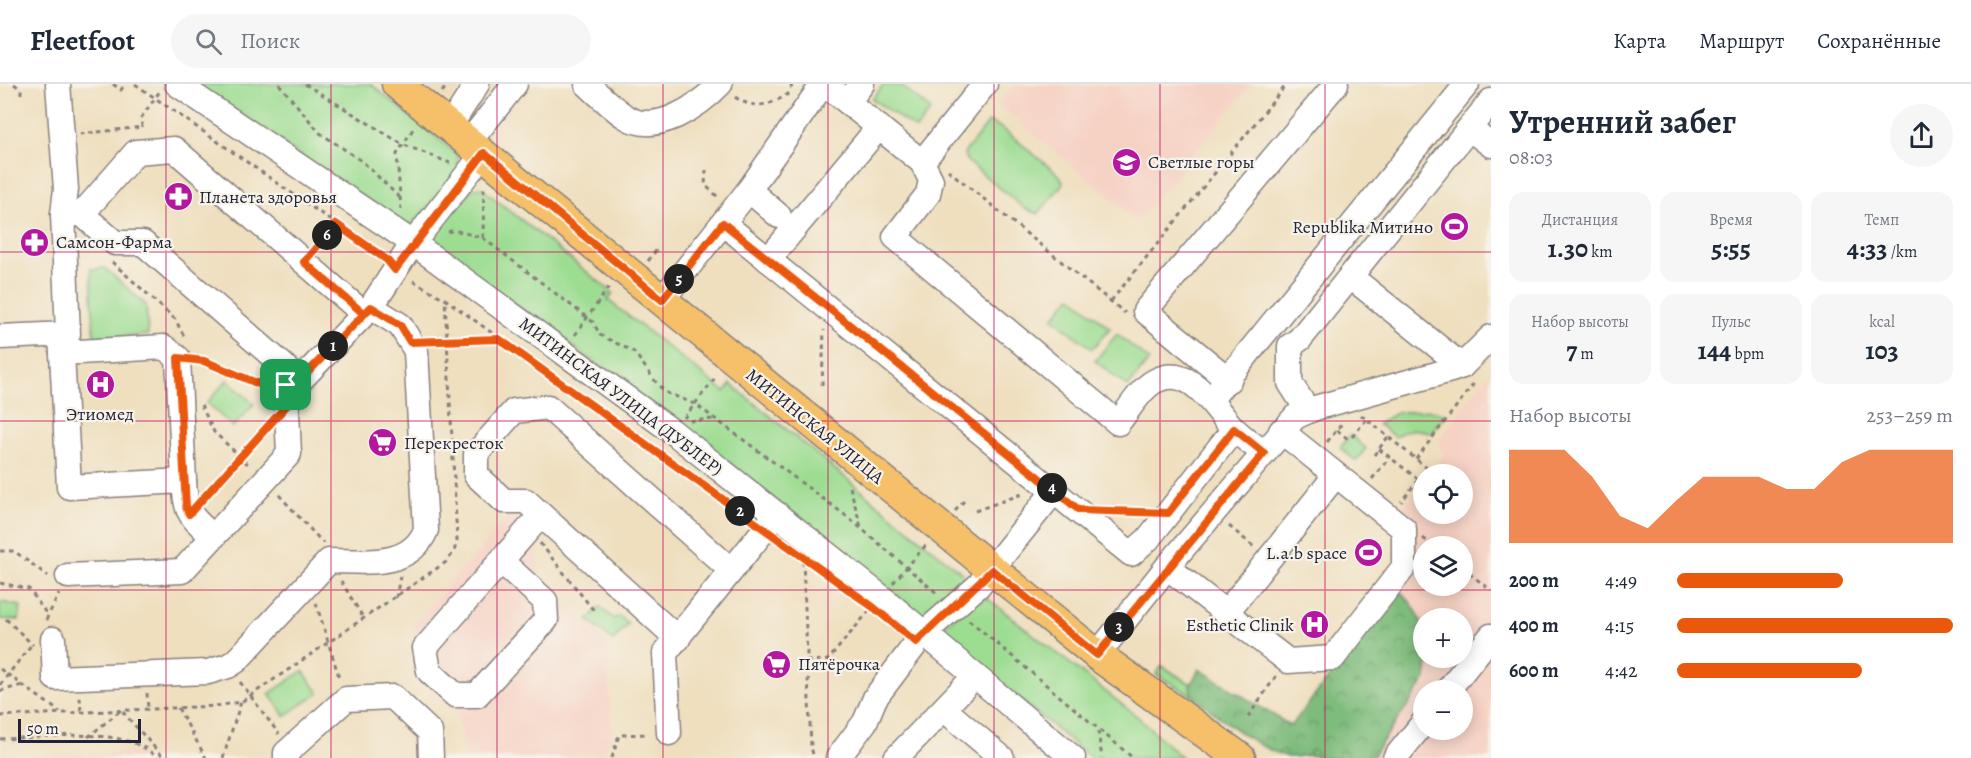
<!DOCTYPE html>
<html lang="ru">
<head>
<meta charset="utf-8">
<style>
  :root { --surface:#fff; --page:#f6f6f7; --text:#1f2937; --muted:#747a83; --line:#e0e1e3; --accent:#ea580c }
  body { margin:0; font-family:Alegreya,serif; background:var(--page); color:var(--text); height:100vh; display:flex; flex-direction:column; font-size:22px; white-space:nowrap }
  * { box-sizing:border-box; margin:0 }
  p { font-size:20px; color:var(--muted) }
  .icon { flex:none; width:33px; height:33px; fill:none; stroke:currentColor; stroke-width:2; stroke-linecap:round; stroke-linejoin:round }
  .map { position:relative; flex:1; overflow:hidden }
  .drawer { display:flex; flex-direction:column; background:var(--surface); width:480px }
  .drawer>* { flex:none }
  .fabs { position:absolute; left:1413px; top:380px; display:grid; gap:12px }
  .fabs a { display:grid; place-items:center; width:60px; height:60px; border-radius:50%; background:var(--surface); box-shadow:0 3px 15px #0003; font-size:30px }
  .scale { position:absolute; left:18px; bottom:15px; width:123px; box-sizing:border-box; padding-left:6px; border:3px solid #22223b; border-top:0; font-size:16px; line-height:21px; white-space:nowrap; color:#22223b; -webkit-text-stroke:4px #f7f3e8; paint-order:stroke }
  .pin { position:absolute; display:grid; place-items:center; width:51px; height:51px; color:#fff; margin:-26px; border-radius:12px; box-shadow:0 3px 9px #0006 }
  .km { position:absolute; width:30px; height:30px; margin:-15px; border-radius:50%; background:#222; color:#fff; font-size:16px; line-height:30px; text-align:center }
  .round { display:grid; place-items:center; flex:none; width:63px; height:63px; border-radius:32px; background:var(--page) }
  .summary { display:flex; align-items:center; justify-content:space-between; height:102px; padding:0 18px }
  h1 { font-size:33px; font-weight:600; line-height:45px }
  .metrics { display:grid; grid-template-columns:repeat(3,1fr); gap:9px; height:102px; padding:6px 18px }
  .metrics div { display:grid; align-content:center; border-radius:15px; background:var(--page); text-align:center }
  .metrics b { font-size:26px; font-weight:600 }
  .metrics small { font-size:16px; font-weight:400 }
  .metrics p { font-size:16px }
  .chart { height:168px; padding:12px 18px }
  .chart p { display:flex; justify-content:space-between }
  .chart svg { width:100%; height:108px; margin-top:6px; fill:var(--accent); opacity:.7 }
  ul { padding:0 18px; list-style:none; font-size:20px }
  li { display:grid; grid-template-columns:96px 72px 1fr; align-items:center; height:45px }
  li i { height:15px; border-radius:8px; background:var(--accent) }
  header { display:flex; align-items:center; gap:36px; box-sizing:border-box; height:84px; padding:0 30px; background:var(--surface); border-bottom:2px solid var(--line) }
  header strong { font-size:28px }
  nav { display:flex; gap:33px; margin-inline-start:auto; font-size:21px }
  .search { width:420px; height:54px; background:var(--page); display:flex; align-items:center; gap:15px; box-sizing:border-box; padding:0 21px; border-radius:33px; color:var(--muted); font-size:22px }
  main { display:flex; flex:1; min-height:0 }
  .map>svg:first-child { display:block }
  .built { fill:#f6d2c4; fill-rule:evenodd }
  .grass { fill:url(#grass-tufts); stroke:#608066; stroke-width:1.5 }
  .forest { fill:url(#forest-crowns); stroke:#506f5c; stroke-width:1.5 }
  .green { fill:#9ddd92; stroke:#608066; stroke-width:1.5 }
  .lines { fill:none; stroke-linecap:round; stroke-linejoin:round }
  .minor-casing { stroke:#88807d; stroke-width:27 }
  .major-casing { stroke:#88807d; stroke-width:33 }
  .path { stroke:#88807d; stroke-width:3; stroke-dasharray:4.5 4.5; stroke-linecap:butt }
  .minor { stroke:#fff; stroke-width:24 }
  .major { stroke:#f6c06b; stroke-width:30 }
  .route-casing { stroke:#fff; stroke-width:12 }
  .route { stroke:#ea580c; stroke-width:8 }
  .grid { fill:none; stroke:#c2185b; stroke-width:1.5; stroke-opacity:0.55 }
  .labels { text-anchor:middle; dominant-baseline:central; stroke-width:4.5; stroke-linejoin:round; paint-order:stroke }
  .poi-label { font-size:18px; fill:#22223b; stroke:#f7f3e8; text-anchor:start }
  .street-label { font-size:18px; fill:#22223b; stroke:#f7f3e8 }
</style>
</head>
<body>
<header>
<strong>Fleetfoot</strong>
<div class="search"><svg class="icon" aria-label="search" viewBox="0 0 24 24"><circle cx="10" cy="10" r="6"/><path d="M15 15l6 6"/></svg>Поиск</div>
<nav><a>Карта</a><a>Маршрут</a><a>Сохранённые</a></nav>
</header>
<main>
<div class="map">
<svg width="1491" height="674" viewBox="0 0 1491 674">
  <defs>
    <pattern id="grass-tufts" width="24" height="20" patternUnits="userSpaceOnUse" patternTransform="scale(1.5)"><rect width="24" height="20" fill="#9ddd92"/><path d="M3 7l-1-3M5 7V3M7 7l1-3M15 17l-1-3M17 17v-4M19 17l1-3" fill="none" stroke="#87bd7f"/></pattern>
    <pattern id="forest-crowns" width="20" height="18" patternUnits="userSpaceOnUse" patternTransform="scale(1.5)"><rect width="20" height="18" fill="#7ebc7c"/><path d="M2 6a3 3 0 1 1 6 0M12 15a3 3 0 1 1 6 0" fill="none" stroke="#679867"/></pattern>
  </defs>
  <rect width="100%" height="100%" fill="#f7f3e8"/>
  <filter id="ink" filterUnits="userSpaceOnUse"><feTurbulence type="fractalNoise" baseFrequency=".0167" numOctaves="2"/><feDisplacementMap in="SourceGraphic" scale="12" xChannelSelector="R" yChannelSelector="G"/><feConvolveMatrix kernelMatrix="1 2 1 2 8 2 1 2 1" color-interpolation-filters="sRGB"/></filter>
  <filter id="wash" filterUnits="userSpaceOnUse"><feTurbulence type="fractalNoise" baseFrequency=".008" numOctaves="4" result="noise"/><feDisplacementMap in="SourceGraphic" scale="24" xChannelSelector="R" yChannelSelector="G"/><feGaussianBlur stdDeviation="1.35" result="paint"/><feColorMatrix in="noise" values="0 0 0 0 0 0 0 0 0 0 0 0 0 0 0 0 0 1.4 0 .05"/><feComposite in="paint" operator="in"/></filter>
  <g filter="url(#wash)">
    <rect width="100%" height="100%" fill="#efdfbf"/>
    <g class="built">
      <path d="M1014 0H1252L1138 137 997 20Z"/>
      <path d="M1491 286V674H1371L1426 595 1429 573H1462V534H1424L1423 540 1415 522 1398 505 1414 484 1417 435 1403 423 1423 397 1424 429H1462V390H1429L1445 371 1438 358ZM1424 462H1462V501H1424ZM1424 606H1462V645H1424Z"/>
      <path d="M508 433 536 460 539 498 607 555 612 655 601 668 557 674H466L456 625 422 594 412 542Z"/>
      <path d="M141 668 145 674H13Z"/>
    </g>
    <path class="grass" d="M1162 582 1191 600 1192 612 1156 590Z"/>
    <path class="forest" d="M1398 505C1423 529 1423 539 1424 573H1429L1426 595 1371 674H1320C1311 668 1299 674 1288 673 1253 663 1221 633 1192 612L1190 602 1199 585 1291 642Z"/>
    <g class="green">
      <path d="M194 0H371L457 70 459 86 415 138 405 141Z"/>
      <path d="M884 0H899L931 26 916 45 872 15Z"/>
      <path d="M989 38 1003 45 1060 92 1063 99 1061 102 1038 130 1024 124 967 77 964 70 966 67Z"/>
      <path d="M480 103 613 209 608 216 725 308 731 300 963 490 966 494C964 505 932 528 920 531L688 347 436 162 433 155 436 148 472 105Z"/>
      <path d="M105 184 146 221 148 251 94 254 91 185Z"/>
      <path d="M1071 212 1110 244 1092 265 1053 234Z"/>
      <path d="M1117 250 1149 276 1128 303 1095 277Z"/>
      <path d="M227 296 254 320 233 343 207 319Z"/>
      <path d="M1429 326 1446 330 1431 349C1418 344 1406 344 1395 353L1378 340 1396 329Z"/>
      <path d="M1350 351 1366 364 1356 377 1340 364Z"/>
      <path d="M987 514 1139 634 1182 674H1091L942 550 941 544 977 515Z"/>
      <path d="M0 518 21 522 19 536 0 535Z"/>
      <path d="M600 523 613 534 620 533 628 540 613 557 588 536Z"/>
      <path d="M303 587 319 609 285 632 269 610Z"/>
    </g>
  </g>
  <g filter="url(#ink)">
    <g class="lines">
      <defs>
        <g id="minor">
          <path d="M177 0 413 159 673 348 881 513 1073 674"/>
          <path d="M587 0C599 11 612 24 626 33 656 52 699 22 720 0"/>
          <path d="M825 0 922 78 985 0"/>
          <path d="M848 18 862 0"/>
          <path d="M450 42 477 0"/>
          <path d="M1470 45 1491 61"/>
          <path d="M470 57 515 0"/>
          <path d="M922 78 931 96 928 110 895 153 1118 339C1128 327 1141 304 1155 297 1191 278 1214 325 1234 345 1243 354 1254 361 1264 369"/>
          <path d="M749 106 779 132"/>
          <path d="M63 130H82L115 159H143L285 283 289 370 182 487 68 492"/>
          <path d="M82 130 136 68 174 65 364 230"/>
          <path d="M723 139 1131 470 1148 455 1234 345"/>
          <path d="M768 176 879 43"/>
          <path d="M1351 193 1462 282"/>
          <path d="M662 216 749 106 823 0"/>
          <path d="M61 250 69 403 184 397C186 431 189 430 213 453"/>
          <path d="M0 253 68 250 63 130 66 105 58 0"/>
          <path d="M62 269 164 263 178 274 184 397"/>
          <path d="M1229 296 1145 227 1336 0"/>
          <path d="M286 311 371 223 413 159 484 69"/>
          <path d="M1211 315 1467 0"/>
          <path d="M1308 327 1290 299V262L1300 255 1491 17"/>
          <path d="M501 477 545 517 546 536 477 611H455L429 587 425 564 541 431"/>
          <path d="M1167 483 1288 577 1333 574 1404 483V445L1281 347"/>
          <path d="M1226 529 1335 392"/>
          <path d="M53 555 55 594 208 588 228 582 236 577 329 477C364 477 410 485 426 446L416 267 400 241 371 223"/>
          <path d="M678 555 526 417H504L476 391V370L514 327 548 323 731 486"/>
          <path d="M1097 571 1167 483 1295 333 1315 324 1451 286 1462 282 1491 253"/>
          <path d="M1448 606 1491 552"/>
          <path d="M945 626 1002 674"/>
          <path d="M669 649 665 569 777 430"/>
          <path d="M286 674V669L346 615 393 613 430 648 431 674"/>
          <path d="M838 674 865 638 875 614 924 549 978 502 1055 406"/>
          <path d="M896 674 975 592"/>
          <path d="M1395 674 1424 638"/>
        </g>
        <path id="major" d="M397 0 1097 571 1240 674"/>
      </defs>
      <use href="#minor" class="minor-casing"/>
      <use href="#major" class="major-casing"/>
      <g class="path">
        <path d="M14 0 21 5V10"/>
        <path d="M113 0 121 6 125 0"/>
        <path d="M135 0 382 172"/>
        <path d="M279 0 320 49 363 78 400 114"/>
        <path d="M305 0 402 60 450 79"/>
        <path d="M791 0 792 8"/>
        <path d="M442 8 448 0"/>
        <path d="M735 13C754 27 774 21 792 7"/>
        <path d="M142 43 141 34 160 7"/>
        <path d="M80 50 142 43"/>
        <path d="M706 86 705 101 718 113"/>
        <path d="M948 86 1125 229"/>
        <path d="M401 126 397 70 415 42"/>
        <path d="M448 148 454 146 483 154 593 238 600 251 634 268 658 301 667 309 695 320 849 434 939 511"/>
        <path d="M483 154 484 101"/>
        <path d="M316 164 336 140"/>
        <path d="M648 177 658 164"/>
        <path d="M112 178 175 235 184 252"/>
        <path d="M413 197 445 215 721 414"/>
        <path d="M1111 217 1287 0"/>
        <path d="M575 251 609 203"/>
        <path d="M432 257 498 255"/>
        <path d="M197 277H204L266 303"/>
        <path d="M822 301 824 246"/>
        <path d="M201 321 214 348 251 383"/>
        <path d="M1361 331 1427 384 1401 418"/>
        <path d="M684 334 715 294"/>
        <path d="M690 337 713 335"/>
        <path d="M1337 346 1348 355"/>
        <path d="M1352 353 1366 336"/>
        <path d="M1327 358 1344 337"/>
        <path d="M1379 365 1418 395"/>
        <path d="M1374 371 1388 353"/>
        <path d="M1416 375 1475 298"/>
        <path d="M1372 395 1390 373"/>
        <path d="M850 403 861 443"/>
        <path d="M206 411 268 342"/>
        <path d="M279 411 323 459"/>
        <path d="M955 427 964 417"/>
        <path d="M975 427 1025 409"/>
        <path d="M1111 427 1143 428"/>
        <path d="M1229 442 1254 463"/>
        <path d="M1423 454 1433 462"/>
        <path d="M540 459 595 528"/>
        <path d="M0 467H14L48 492"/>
        <path d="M803 477 811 663 814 674"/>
        <path d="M1462 484 1491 506"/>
        <path d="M341 497 364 535"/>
        <path d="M0 499 29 505 48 532"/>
        <path d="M893 499 926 461"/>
        <path d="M396 514 400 492"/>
        <path d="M316 519 340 596"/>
        <path d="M6 535 33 561"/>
        <path d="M46 536 59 510"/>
        <path d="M969 536 1133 674"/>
        <path d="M807 577 828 576 869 527"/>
        <path d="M0 585 60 628"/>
        <path d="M240 598 279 650"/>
        <path d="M0 601 32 560"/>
        <path d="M0 607 23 601"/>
        <path d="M147 609 148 625"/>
        <path d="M80 613 81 628"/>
        <path d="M178 624 206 674"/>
        <path d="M0 632 216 622 241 618 446 478 454 468 457 456 445 215"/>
        <path d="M1248 633 1276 592"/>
        <path d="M1098 647 1102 674"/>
        <path d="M88 653 121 626 164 674"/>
        <path d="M0 655C43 654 127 640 157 674"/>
        <path d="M223 674 241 618"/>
        <path d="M612 674 619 651 649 650"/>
      </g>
      <use href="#minor" class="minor"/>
      <use href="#major" class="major"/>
    </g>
  </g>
  <g class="lines" filter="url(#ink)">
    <defs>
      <path id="route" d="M286 301 266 303 204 277 178 274 186 423 189 430 287 321 286 311 371 223 400 241 410 258 499 255 873 523 916 558 992 486 1097 571 1264 369 1234 345 1168 429 1079 426 723 139 662 216 484 69 395 186 387 176 336 140 304 178 364 230 286 311V301"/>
    </defs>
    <use href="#route" class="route-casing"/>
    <use href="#route" class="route"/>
  </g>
  <path class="grid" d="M166 0V674M331 0V674M497 0V674M663 0V674M828 0V674M994 0V674M1160 0V674M1325 0V674M0 168H1491M0 337H1491M0 506H1491"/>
  <defs>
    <symbol id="school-disc" viewBox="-11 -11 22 22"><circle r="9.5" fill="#b5179e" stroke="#f7f3e8"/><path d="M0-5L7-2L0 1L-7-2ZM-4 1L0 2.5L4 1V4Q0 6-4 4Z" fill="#fff"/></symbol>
    <symbol id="pharmacy-disc" viewBox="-11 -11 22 22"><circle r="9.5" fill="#b5179e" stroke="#f7f3e8"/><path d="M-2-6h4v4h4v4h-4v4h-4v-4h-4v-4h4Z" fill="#fff"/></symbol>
    <symbol id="stadium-disc" viewBox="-11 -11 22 22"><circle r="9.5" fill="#b5179e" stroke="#f7f3e8"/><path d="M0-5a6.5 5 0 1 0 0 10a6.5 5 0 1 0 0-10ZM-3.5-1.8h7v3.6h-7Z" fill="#fff"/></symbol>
    <symbol id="hospital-disc" viewBox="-11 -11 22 22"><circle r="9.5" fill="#b5179e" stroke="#f7f3e8"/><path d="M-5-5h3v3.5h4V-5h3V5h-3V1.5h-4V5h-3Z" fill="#fff"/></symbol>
    <symbol id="supermarket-disc" viewBox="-11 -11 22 22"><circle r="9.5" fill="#b5179e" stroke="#f7f3e8"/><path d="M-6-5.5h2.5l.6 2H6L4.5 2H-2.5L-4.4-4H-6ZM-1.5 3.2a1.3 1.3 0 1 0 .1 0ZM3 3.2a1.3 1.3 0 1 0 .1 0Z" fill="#fff"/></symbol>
  </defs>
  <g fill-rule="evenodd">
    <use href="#school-disc" x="1110" y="62" width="33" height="33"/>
    <use href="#pharmacy-disc" x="162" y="96" width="33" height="33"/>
    <use href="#stadium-disc" x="1438" y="126" width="33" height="33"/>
    <use href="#pharmacy-disc" x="18" y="142" width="33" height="33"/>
    <use href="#hospital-disc" x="84" y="284" width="33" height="33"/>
    <use href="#supermarket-disc" x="366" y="342" width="33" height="33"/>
    <use href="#stadium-disc" x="1352" y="452" width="33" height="33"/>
    <use href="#hospital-disc" x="1298" y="524" width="33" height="33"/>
    <use href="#supermarket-disc" x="760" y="564" width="33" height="33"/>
  </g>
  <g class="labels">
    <g class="poi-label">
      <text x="1148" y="78">Светлые горы</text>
      <text x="199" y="113">Планета здоровья</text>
      <text x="1433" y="143" text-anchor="end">Republika Митино</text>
      <text x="56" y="158">Самсон-Фарма</text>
      <text x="100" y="330" text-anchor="middle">Этиомед</text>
      <text x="404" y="359">Перекресток</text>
      <text x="1347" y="469" text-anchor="end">L.a.b space</text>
      <text x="1294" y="541" text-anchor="end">Esthetic Clinik</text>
      <text x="798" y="580">Пятёрочка</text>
    </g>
    <g class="street-label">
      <text transform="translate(621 312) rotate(37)">МИТИНСКАЯ УЛИЦА (ДУБЛЕР)</text>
      <text transform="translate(815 342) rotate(39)">МИТИНСКАЯ УЛИЦА</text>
    </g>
  </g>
</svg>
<div class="fabs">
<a><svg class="icon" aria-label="locate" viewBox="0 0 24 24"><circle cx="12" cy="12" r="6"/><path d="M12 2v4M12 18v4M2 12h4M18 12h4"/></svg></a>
<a><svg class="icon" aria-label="layers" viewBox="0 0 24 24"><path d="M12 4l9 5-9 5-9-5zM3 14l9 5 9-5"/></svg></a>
<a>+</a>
<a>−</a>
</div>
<div class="scale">50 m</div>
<div class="pin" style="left:286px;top:301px;background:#1e9e55"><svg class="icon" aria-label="arrive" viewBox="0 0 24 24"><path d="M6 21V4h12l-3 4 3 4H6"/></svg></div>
<b class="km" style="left:333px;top:262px">1</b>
<b class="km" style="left:740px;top:427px">2</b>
<b class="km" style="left:1119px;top:543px">3</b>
<b class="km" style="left:1052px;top:404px">4</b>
<b class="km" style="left:679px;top:195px">5</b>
<b class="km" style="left:327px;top:151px">6</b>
</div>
<section class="drawer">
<div class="summary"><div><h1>Утренний забег</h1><p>08:03</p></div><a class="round"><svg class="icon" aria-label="share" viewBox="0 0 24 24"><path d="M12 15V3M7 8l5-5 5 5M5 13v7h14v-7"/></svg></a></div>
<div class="metrics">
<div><p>Дистанция</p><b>1.30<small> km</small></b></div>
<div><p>Время</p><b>5:55</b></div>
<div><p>Темп</p><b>4:33<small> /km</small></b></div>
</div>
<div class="metrics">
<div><p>Набор высоты</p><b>7<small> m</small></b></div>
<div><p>Пульс</p><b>144<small> bpm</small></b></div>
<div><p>kcal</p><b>103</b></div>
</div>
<div class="chart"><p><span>Набор высоты</span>253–259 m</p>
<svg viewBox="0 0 160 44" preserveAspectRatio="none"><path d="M0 44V6L10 6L20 6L30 17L40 33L50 38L60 27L70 17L80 17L90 17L100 22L110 22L120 11L130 6L140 6L150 6L160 6V44z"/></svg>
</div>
<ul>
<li><b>200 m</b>4:49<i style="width:60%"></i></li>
<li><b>400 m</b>4:15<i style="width:100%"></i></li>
<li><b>600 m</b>4:42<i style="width:67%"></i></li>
</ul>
</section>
</main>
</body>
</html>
